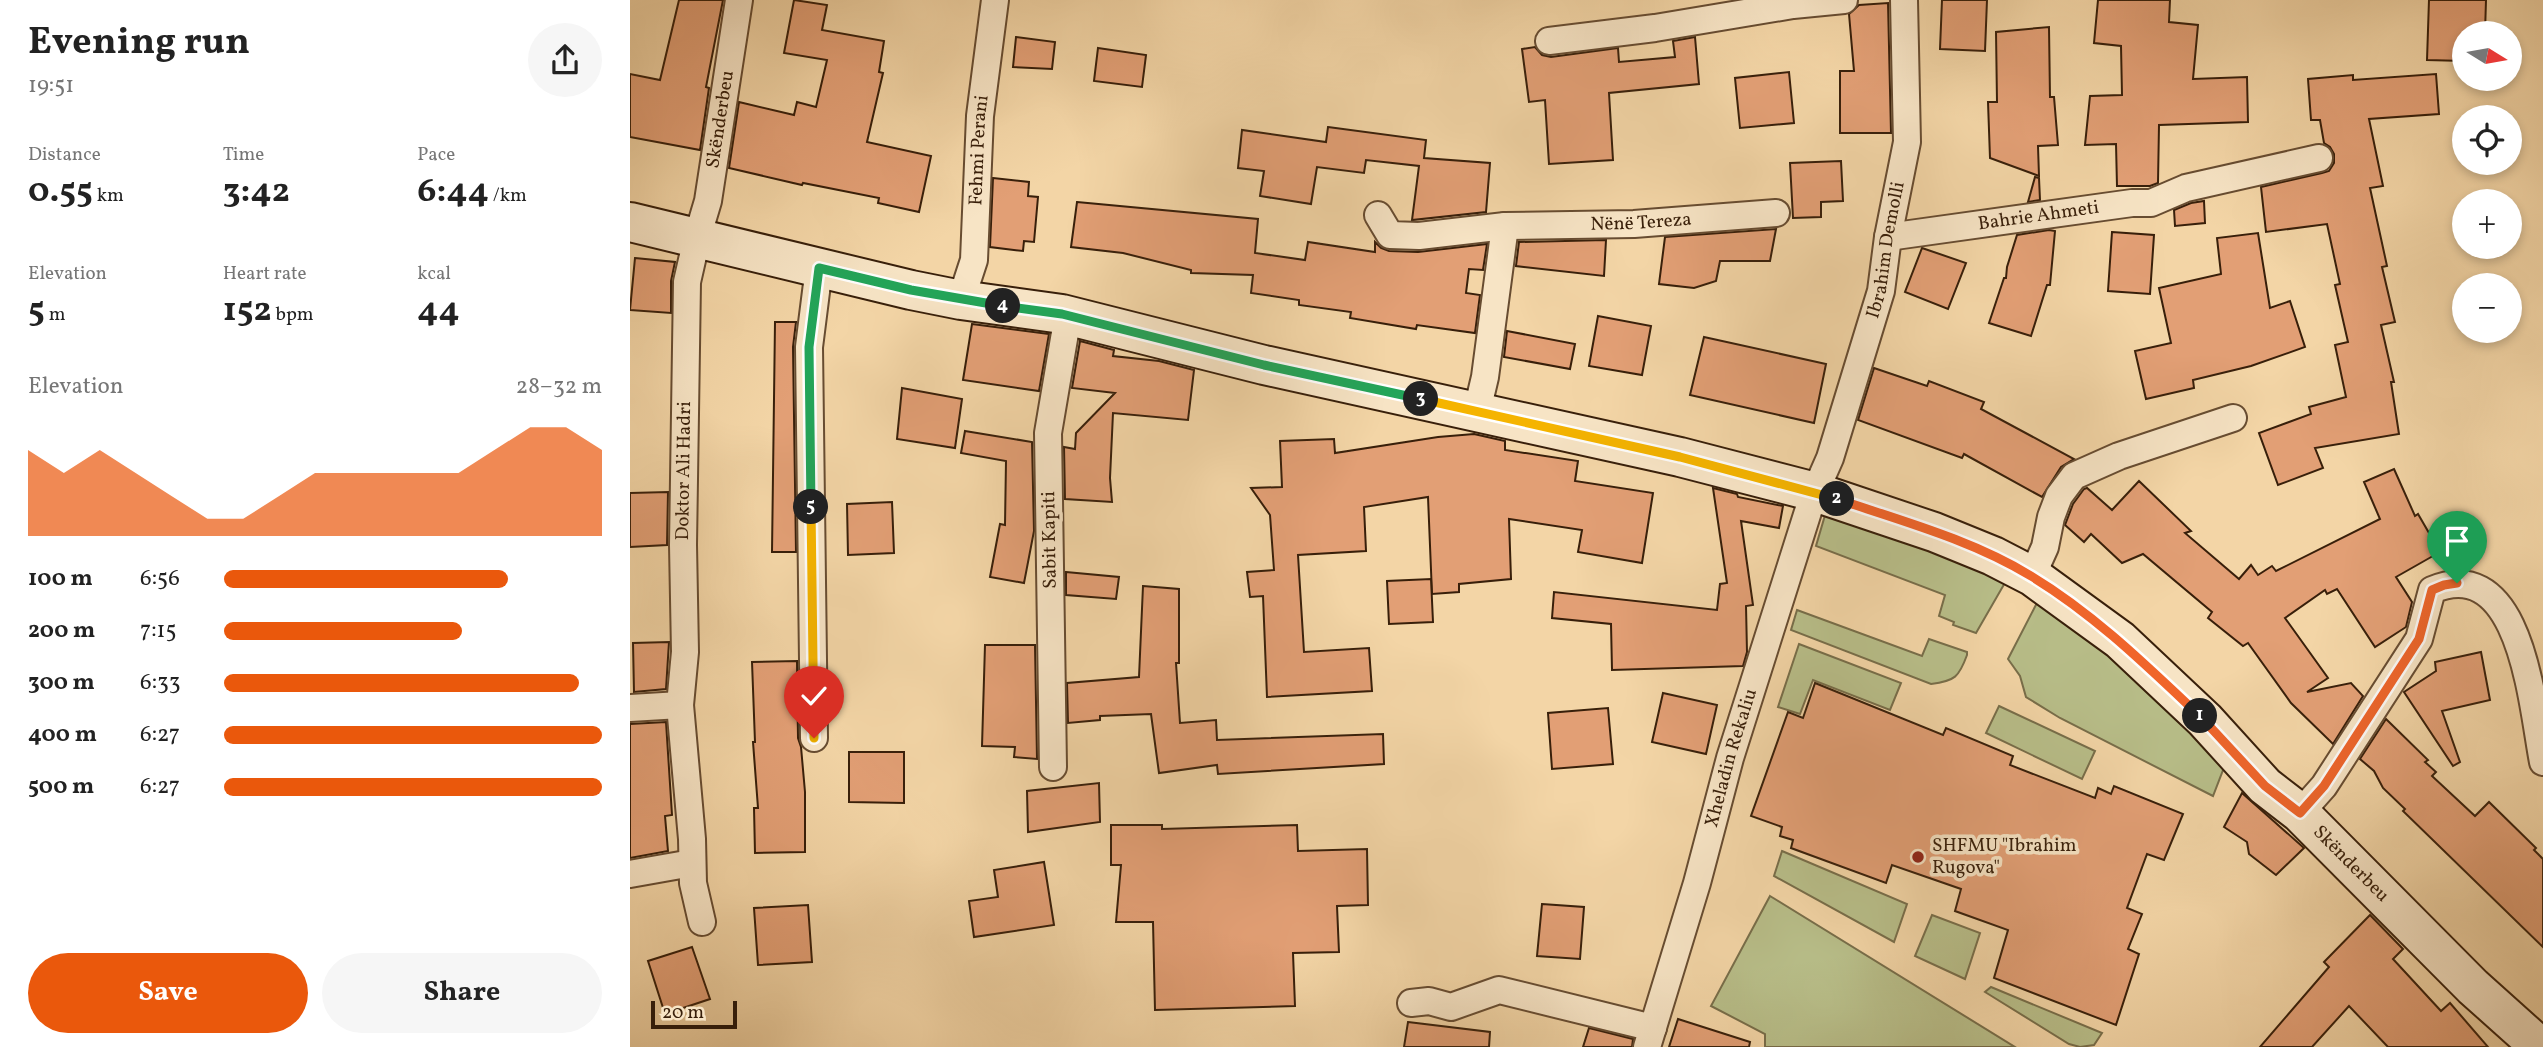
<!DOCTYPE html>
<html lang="en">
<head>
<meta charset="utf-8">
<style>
  :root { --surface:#fff; --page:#f6f6f6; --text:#222; --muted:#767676; --accent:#ea580c }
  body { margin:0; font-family:Vollkorn,serif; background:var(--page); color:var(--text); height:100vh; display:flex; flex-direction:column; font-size:26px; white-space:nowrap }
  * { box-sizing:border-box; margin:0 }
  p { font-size:23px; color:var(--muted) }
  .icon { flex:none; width:38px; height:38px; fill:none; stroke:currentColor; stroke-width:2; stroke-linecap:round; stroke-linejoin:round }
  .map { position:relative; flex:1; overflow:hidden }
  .sheet { display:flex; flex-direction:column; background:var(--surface); width:630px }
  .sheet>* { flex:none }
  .needle { width:46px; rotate:101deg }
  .tools { position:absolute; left:1822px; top:21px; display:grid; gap:14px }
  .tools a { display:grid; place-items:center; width:70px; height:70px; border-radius:50%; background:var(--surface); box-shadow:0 4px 10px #0003; font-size:35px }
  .scale { position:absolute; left:21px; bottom:18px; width:86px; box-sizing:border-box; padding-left:7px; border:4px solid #381f0a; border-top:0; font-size:19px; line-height:24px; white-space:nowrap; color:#381f0a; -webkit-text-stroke:5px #f7e4c5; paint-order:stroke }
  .pin { position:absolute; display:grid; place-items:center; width:60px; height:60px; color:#fff; margin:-72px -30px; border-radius:50% 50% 50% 0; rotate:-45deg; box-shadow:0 0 7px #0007 }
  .pin .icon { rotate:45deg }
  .km { position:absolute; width:35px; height:35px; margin:-18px; border-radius:50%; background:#222; color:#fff; font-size:19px; line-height:35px; text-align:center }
  .round { display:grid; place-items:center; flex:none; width:74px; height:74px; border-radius:37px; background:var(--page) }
  .head { display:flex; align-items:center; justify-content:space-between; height:119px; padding:0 28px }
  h1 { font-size:38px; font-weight:700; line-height:52px }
  .metrics { display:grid; grid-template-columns:repeat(3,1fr); gap:10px; height:119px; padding:7px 28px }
  .metrics div { display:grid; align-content:center }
  .metrics b { font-size:35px; font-weight:700 }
  .metrics small { font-size:19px; font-weight:400 }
  .metrics p { font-size:19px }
  .chart { height:196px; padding:14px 28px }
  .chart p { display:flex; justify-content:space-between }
  .chart svg { width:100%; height:126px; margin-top:7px; fill:var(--accent); opacity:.7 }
  .primary-button { display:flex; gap:14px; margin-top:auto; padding:14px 28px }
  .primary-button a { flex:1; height:80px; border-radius:42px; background:var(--accent); color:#fff; font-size:28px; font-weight:700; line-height:80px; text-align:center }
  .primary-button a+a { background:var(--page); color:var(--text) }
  ul { padding:0 28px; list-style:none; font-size:23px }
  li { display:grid; grid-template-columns:112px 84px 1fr; align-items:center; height:52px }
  li i { height:18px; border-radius:9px; background:var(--accent) }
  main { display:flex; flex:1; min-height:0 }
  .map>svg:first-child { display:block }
  .green { fill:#b8be89; stroke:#786e4a; stroke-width:2 }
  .building { fill:#e29f75; stroke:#381f0a; stroke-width:2 }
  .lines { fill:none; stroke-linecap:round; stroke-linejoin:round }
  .street-casing { stroke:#674c31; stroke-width:30 }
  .secondary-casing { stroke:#381f0a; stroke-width:42 }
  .street { stroke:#f7e4c5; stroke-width:26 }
  .secondary { stroke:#f7e4c5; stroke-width:38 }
  .split-1-casing { stroke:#fff; stroke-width:14 }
  .split-2-casing { stroke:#fff; stroke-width:14 }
  .split-3-casing { stroke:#fff; stroke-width:14 }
  .split-4-casing { stroke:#fff; stroke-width:14 }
  .split-5-casing { stroke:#fff; stroke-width:14 }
  .split-6-casing { stroke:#fff; stroke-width:14 }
  .split-1 { stroke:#f0652b; stroke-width:9 }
  .split-2 { stroke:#f0652b; stroke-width:9 }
  .split-3 { stroke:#f5b400; stroke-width:9 }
  .split-4 { stroke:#22a559; stroke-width:9 }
  .split-5 { stroke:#22a559; stroke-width:9 }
  .split-6 { stroke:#f5b400; stroke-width:9 }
  .poi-dot { fill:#8f2418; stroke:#f7e4c5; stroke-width:2.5 }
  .labels { text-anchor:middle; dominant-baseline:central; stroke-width:7; stroke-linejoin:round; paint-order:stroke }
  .street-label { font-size:19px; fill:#381f0a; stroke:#f7e4c5 }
  .poi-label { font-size:19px; fill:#381f0a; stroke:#f7e4c5; text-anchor:start }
</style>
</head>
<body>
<main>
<section class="sheet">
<div class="head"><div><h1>Evening run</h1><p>19:51</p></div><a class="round"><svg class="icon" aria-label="share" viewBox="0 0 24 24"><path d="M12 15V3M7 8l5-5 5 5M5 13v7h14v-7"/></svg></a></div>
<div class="metrics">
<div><p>Distance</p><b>0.55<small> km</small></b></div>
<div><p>Time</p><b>3:42</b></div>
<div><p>Pace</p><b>6:44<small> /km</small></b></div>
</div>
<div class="metrics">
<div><p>Elevation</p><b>5<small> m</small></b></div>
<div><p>Heart rate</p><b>152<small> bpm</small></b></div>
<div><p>kcal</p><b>44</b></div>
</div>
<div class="chart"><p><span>Elevation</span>28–32 m</p>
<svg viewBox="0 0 160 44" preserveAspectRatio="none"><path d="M0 44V14L10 22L20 14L30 22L40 30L50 38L60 38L70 30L80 22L90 22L100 22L110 22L120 22L130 14L140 6L150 6L160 14V44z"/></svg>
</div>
<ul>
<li><b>100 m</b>6:56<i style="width:75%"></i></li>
<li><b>200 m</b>7:15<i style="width:63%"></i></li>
<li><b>300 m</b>6:33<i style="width:94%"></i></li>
<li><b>400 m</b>6:27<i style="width:100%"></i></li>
<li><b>500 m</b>6:27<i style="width:100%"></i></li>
</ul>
<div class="primary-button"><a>Save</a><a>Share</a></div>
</section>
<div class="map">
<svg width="1913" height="1047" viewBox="0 0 1913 1047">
  <rect width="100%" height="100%" fill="#f3d5a6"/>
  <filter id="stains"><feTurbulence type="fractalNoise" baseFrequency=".00286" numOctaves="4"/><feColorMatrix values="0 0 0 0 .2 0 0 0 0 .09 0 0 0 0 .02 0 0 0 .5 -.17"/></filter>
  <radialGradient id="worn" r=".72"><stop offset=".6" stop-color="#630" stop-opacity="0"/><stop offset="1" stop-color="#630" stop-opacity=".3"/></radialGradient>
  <g class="green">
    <path d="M1198 505 1376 581 1346 633 1323 625 1324 622 1309 616 1315 595 1186 546Z"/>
    <path d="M1410 597 1600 752 1583 796 1430 718 1396 697 1390 676 1378 659Z"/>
    <path d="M1167 610 1292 656 1299 639 1337 652V655C1329 677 1325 681 1301 684L1161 630Z"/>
    <path d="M1169 644 1271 683 1260 710 1183 680 1170 714 1148 707Z"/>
    <path d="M1369 706 1465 751 1452 779 1356 733Z"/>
    <path d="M1152 851 1277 904 1264 942 1144 876Z"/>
    <path d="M1140 896 1385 1047H1135V1034L1081 1006Z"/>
    <path d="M1302 915 1350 933 1335 979 1285 956Z"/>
    <path d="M1361 987 1472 1033 1464 1045 1450 1047 1439 1044 1355 992Z"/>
  </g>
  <g class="building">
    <path d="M49 0H93L76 87 79 88 70 150 0 137V74L30 80Z"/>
    <path d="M164 0 197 5 192 30 254 41 249 72 253 73 237 142 301 156 289 212 248 203 249 198 173 183 172 185 99 168 109 102 164 115 167 102 186 107 197 60 154 53Z"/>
    <path d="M1312 0H1357L1355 51 1310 49Z"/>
    <path d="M1468 0H1540L1539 22 1568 25 1563 79 1617 77 1618 122 1529 125 1528 183 1520 186H1487L1486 144 1455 145 1460 96 1492 95 1491 46 1464 43Z"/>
    <path d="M1799 0H1856L1855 33H1834V61L1797 60Z"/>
    <path d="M1258 3 1261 133H1210V71H1224L1219 14 1229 5Z"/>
    <path d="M1419 27 1420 97H1424L1428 145 1408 146 1409 176 1360 158 1358 102H1367L1366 32Z"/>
    <path d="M386 37 425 42 422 69 383 67Z"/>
    <path d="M1065 37 1069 84 979 93 983 160 919 164 915 100 899 102 892 49 905 47 912 55 921 57 988 48 989 62 1045 57 1043 41Z"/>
    <path d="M468 48 516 55 512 87 464 81Z"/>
    <path d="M1159 72 1164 123 1110 128 1105 78Z"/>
    <path d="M1806 74 1809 114 1739 119 1753 186 1740 188 1757 266 1752 267 1765 322 1751 325 1764 382H1761L1769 434 1685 448 1693 468 1648 485 1629 433 1681 414 1679 407 1716 397 1705 345 1718 342 1705 285 1710 284 1697 224 1636 232 1631 187 1692 173 1699 171 1704 163V154L1700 147 1694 143 1690 120H1681L1678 79 1723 75V80Z"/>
    <path d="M698 127 796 140 794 158 860 163 856 212 782 220 789 166 736 160 734 173 687 167 681 204 630 196 634 171 608 168 612 130 696 142Z"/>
    <path d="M1211 161 1213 201 1191 202V217L1163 218 1160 163Z"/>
    <path d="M1405 177 1409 178 1410 200 1398 202Z"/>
    <path d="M363 178 399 182 398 196 408 197 404 242 394 241 393 251 360 247Z"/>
    <path d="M1574 201 1575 223 1545 226 1544 210 1561 203Z"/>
    <path d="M447 202 628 219 625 253 675 260 678 242 745 252V242L751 248 759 251 788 252 857 244 853 270 839 269 836 293 850 295 845 333 787 325 786 329 720 318 721 312 669 305V300L621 293 623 275 561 273V270L493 253 441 247Z"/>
    <path d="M1146 229 1140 261H1090L1086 281 1064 288 1029 284 1035 237Z"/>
    <path d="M1419 230 1425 231 1420 285H1417L1401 336 1359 323 1374 278H1376L1377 267 1387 235Z"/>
    <path d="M1482 232 1524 235 1520 294 1478 291Z"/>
    <path d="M1628 233 1640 308 1660 301 1675 347 1621 366 1563 380 1564 388 1516 399 1505 351 1541 343 1529 288 1591 274 1587 238Z"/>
    <path d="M976 240 974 276 886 266 889 242Z"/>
    <path d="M1292 248 1336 263 1318 309 1275 292Z"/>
    <path d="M5 258 45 262 41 281V313L0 310Z"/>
    <path d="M968 316 1021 326 1012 375 959 366Z"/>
    <path d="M145 322H166L163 347 166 552H142Z"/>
    <path d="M342 324 419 334 409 391 333 380Z"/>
    <path d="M877 331 945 344 940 369 874 357Z"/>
    <path d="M1074 337 1196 364 1184 423 1060 395Z"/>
    <path d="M450 341 484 350 483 356 529 361 564 370 558 420 483 413 480 478 482 502 435 499 434 447 445 449 446 433 485 393 442 388Z"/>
    <path d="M1244 368 1297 386 1299 381 1354 402 1351 409 1444 459 1431 467 1412 497 1334 454 1332 458 1228 420Z"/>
    <path d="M272 388 332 399 325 448 267 439Z"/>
    <path d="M335 431 402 442 404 531 394 583 360 577 370 524 375 525 376 461 331 453Z"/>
    <path d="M844 434 875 441V450L948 461 945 481 1023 493 1012 563 948 552 952 530 879 519 881 579 829 584V592L802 594 798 497 734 507 736 551 668 555 674 652 739 648 742 691 637 697 633 596 620 597 617 572 644 570 640 515 621 488 652 487 650 441 704 439 705 453 808 437Z"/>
    <path d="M1764 469 1785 516 1788 514 1810 552 1766 577 1782 602 1776 627 1745 647 1707 589 1697 594 1695 590 1655 618 1698 678 1677 692 1721 683 1733 696 1703 744 1661 703 1618 643 1613 646 1578 618 1582 612 1513 554 1492 563 1461 534 1454 542 1435 525 1443 504 1454 489 1457 488 1482 510 1509 481 1561 531 1555 533 1609 579 1621 565 1628 575 1642 566 1646 571 1750 519 1734 482Z"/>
    <path d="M1083 488 1107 494 1108 497 1153 506 1149 528 1111 521 1123 605 1116 606 1117 652 1113 666 982 670 981 624 922 618 924 592 1087 610 1090 584 1097 583Z"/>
    <path d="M38 492 37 545 0 547V493Z"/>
    <path d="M262 502 264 553 218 555 217 504Z"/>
    <path d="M436 572 489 577 486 599 436 595Z"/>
    <path d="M801 579 803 622 759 624 757 581Z"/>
    <path d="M513 586 549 589V663H546L550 723 586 720 587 740 753 734 754 764 588 774 587 765 529 773 521 714 470 716V720L438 723 437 683 509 677Z"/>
    <path d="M39 642 36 689 4 692 3 643Z"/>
    <path d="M355 645H405L407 759 384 757 385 747 352 746Z"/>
    <path d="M1851 652 1860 700 1812 711 1830 762 1823 766 1774 692 1806 671 1805 662Z"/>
    <path d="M167 661 168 738 171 747 175 792V852L125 853 124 808H128L123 742H125L122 662Z"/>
    <path d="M1185 683 1313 735 1316 728 1383 756 1380 765 1465 798 1468 788 1481 794 1484 786 1553 814 1534 860 1517 854 1497 908 1512 914 1498 949 1509 954 1486 1025 1364 978 1378 930 1325 911 1331 889 1262 865 1256 883 1161 848 1163 840 1150 836 1152 827 1121 816 1158 712 1173 718Z"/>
    <path d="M1033 693 1087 705 1076 754 1022 742Z"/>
    <path d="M978 708 983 764 922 769 918 713Z"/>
    <path d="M1756 719 1798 760 1795 762 1806 772 1802 776 1845 816 1859 802 1906 848 1904 850 1913 859V947L1773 811 1775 809 1753 788 1744 771 1730 759Z"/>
    <path d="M36 722 42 815 35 816 38 851 0 858V724Z"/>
    <path d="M219 752H274V803L219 802Z"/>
    <path d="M469 783 470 822 398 832 397 791Z"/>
    <path d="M1612 793 1674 848 1646 875 1619 854 1617 842 1594 827Z"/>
    <path d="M481 825H532V829L667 825 668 851 737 849 738 905 707 906 709 952 663 953 665 1006 525 1010 523 922H486L491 865H481Z"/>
    <path d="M414 862 424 925 344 937 339 901 368 897 364 870Z"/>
    <path d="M912 904 954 907 950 959 907 956Z"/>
    <path d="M178 905 182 962 128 965 124 908Z"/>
    <path d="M1740 915 1773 949 1763 959 1811 1011 1820 1003 1858 1047H1758L1719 1006 1682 1047H1630L1699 967 1694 962Z"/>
    <path d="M62 947 80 999 35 1014 18 961Z"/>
    <path d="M1048 1019 1120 1042 1119 1047H1039Z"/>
    <path d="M778 1022 860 1032 859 1047H774Z"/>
    <path d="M959 1028 1003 1039 1002 1047H953Z"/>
  </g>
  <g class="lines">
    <defs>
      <g id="street">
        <path d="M919 41 1025 28 1163 5 1214 0"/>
        <path id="s1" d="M748 215 760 235 789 236 875 226 1004 224 1146 213"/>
        <path id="s2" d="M1258 237 1502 203H1521L1556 188 1689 158"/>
        <path id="s3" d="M331 300 344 260 350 116 365 0"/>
        <path d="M847 411 855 377 875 226"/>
        <path d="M1402 576 1415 547 1421 517 1429 496 1444 476 1489 456 1603 418"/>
        <path d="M0 708 50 705"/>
        <path d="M184 738 179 347 189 268"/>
        <path d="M423 767 418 433 436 327 432 314"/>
        <path d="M1670 813 1694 786 1789 639 1802 590C1892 552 1902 706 1913 762"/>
        <path d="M0 874 62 863"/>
        <path id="s4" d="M72 922 63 883 62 839 50 705 55 652 53 545 57 282 67 238 78 201 109 0"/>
        <path d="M781 1003 799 1001 821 1007 869 990 1023 1028"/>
        <path id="s5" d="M1017 1047 1067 883 1100 758 1182 499 1200 458 1251 291 1258 237 1277 142 1274 0"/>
      </g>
      <g id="secondary">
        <path id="s6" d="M0 222 281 290 331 300 432 314 634 365 1050 457 1185 492 1304 532 1363 556 1402 576 1490 640 1575 720 1635 786 1670 813 1843 987 1910 1047"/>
      </g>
    </defs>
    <use href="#street" class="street-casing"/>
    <use href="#secondary" class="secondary-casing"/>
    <use href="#street" class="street"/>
    <use href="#secondary" class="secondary"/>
  </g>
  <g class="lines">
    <defs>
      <path id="split-1" d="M1570 716 1635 786 1670 813 1694 786 1789 639 1802 590 1814 585 1827 583"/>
      <path id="split-2" d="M1207 499C1272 521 1342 540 1401 576 1464 614 1517 666 1570 716"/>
      <path id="split-3" d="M791 399 1050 457 1207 499"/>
      <path id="split-4" d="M373 306 432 314 634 365 791 399"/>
      <path id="split-5" d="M181 507 179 347 189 268 281 290 373 306"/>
      <path id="split-6" d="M181 507 184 738"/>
    </defs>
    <use href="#split-1" class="split-1-casing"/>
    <use href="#split-2" class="split-2-casing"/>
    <use href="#split-3" class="split-3-casing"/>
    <use href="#split-4" class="split-4-casing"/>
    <use href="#split-5" class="split-5-casing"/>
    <use href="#split-6" class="split-6-casing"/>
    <use href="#split-1" class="split-1"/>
    <use href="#split-2" class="split-2"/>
    <use href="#split-3" class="split-3"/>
    <use href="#split-4" class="split-4"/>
    <use href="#split-5" class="split-5"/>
    <use href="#split-6" class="split-6"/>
  </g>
  <circle class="poi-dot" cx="1288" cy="857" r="7"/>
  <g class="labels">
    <g class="street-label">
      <text stroke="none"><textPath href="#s4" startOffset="808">Skënderbeu</textPath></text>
      <text stroke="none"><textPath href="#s3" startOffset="152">Fehmi Perani</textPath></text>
      <text stroke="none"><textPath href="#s2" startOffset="152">Bahrie Ahmeti</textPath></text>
      <text stroke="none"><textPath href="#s1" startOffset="275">Nënë Tereza</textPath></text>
      <text stroke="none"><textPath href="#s5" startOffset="833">Ibrahim Demolli</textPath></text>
      <text stroke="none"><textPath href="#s4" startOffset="453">Doktor Ali Hadri</textPath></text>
      <text transform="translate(420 540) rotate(-91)">Sabit Kapiti</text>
      <text stroke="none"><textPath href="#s5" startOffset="301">Xheladin Rekaliu</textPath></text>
      <text stroke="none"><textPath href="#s6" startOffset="1880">Skënderbeu</textPath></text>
    </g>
    <g class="poi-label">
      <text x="1302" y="846">SHFMU "Ibrahim<tspan x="1302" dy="22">Rugova"</tspan></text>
    </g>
  </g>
  <rect width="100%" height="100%" filter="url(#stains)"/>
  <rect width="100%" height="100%" fill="url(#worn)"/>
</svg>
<div class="tools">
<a><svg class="needle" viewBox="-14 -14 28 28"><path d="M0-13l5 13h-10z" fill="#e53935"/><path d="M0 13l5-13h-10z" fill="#767676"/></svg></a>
<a><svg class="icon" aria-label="locate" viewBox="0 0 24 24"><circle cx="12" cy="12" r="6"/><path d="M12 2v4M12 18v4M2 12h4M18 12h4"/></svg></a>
<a>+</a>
<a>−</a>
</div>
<div class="scale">20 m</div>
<div class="pin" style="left:1827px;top:583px;background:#1e9e55"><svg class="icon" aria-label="arrive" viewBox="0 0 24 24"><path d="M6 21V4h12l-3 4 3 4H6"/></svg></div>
<div class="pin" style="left:184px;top:738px;background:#d93025"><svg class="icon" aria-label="check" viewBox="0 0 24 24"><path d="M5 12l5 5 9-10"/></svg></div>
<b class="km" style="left:1570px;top:716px">1</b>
<b class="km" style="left:1207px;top:499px">2</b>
<b class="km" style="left:791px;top:399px">3</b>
<b class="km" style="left:373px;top:306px">4</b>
<b class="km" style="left:181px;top:507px">5</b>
</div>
</main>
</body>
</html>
